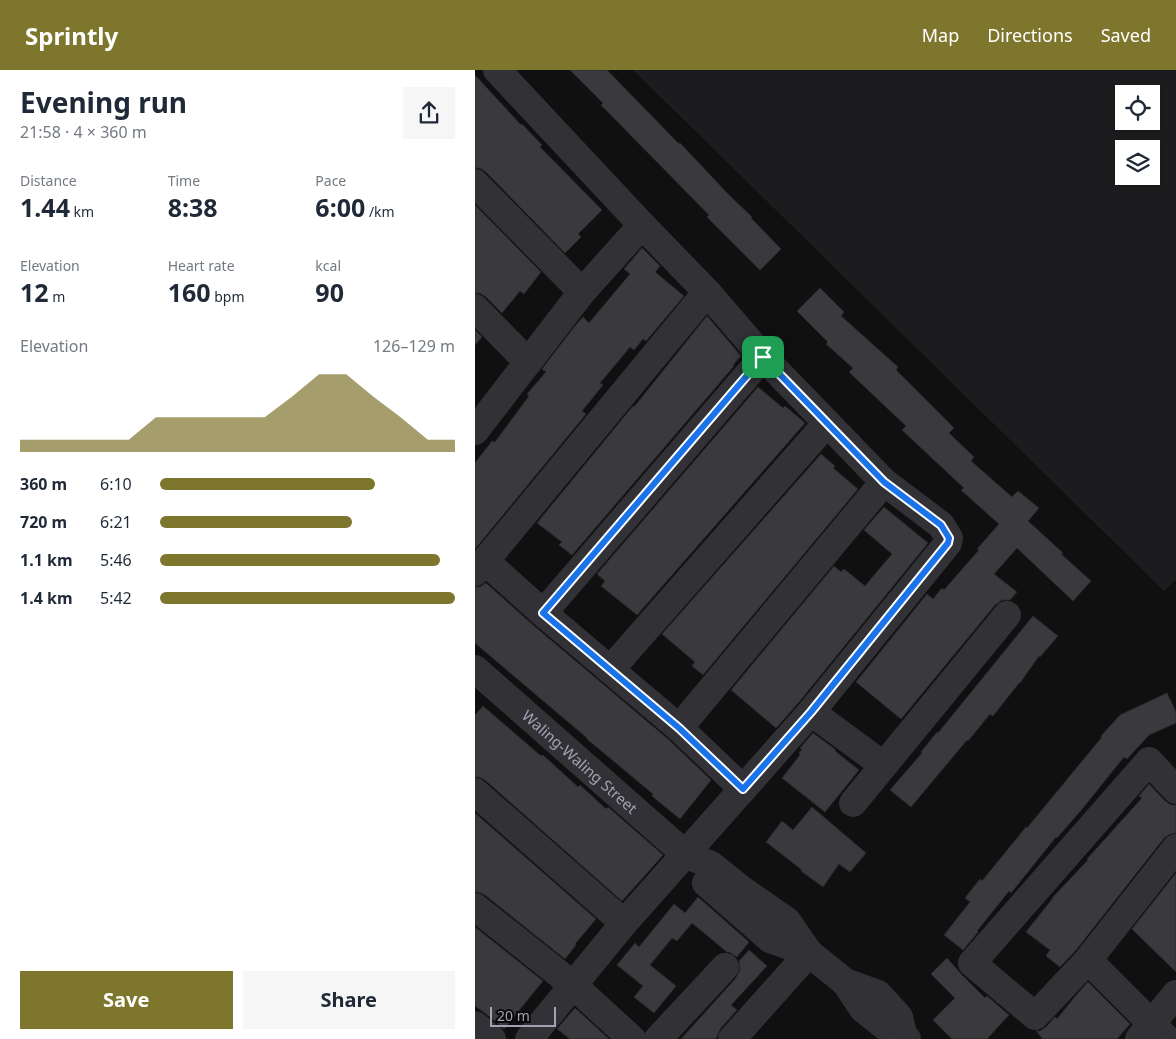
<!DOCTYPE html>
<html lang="en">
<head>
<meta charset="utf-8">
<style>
  :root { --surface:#fff; --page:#f6f6f7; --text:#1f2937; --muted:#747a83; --accent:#7f762e }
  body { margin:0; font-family:"Noto Sans",sans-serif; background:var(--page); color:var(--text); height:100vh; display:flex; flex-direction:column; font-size:19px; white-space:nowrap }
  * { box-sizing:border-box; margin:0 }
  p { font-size:16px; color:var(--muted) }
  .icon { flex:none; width:28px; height:28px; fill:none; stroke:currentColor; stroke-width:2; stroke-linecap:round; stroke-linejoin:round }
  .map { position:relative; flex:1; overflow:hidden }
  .details { display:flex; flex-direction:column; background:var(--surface); width:475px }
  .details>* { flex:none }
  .tools { position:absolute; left:640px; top:15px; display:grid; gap:10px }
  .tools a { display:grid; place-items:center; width:45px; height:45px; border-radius:0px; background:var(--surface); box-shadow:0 1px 4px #0004; font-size:25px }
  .scale { position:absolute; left:15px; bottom:12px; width:66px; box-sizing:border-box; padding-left:5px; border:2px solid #a0a3b2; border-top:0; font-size:14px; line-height:18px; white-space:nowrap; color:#a0a3b2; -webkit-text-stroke:4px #0b0b0c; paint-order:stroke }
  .pin { position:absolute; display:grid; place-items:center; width:42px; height:42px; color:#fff; margin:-21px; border-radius:10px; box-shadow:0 2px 8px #0006 }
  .round { display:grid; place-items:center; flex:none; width:52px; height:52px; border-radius:0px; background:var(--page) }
  .headline { display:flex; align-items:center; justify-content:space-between; height:85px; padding:0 20px }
  h1 { font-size:28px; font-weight:700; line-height:38px }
  .figures { display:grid; grid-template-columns:repeat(3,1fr); gap:8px; height:85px; padding:5px 20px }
  .figures div { display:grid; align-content:center }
  .figures b { font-size:25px; font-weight:700 }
  .figures small { font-size:14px; font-weight:400 }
  .figures p { font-size:14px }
  .chart { height:140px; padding:10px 20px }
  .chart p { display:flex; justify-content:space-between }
  .chart svg { width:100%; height:90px; margin-top:5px; fill:var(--accent); opacity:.7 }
  .primary-button { display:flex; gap:10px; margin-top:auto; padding:10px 20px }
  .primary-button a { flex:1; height:58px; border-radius:0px; background:var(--accent); color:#fff; font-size:20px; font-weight:700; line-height:58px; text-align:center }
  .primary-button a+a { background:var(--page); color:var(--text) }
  ul { padding:0 20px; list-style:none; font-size:16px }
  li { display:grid; grid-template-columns:80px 60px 1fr; align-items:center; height:38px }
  li i { height:12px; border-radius:6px; background:var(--accent) }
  header { display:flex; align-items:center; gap:30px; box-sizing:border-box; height:70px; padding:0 25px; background:var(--accent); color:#fff }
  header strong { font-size:24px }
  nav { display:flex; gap:28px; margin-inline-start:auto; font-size:18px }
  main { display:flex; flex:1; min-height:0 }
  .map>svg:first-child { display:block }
  .built { fill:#1c1c1e; fill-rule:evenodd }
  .building { fill:#3a3a3e; stroke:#2a2a2d }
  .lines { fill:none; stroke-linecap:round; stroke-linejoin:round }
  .minor { stroke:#313136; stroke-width:28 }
  .route-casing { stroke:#fff; stroke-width:10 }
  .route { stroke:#1a73e8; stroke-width:6 }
  .labels { text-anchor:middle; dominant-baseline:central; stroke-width:4.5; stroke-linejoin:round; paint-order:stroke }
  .street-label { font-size:15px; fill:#a0a3b2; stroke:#0b0b0c }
</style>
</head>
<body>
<header>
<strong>Sprintly</strong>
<nav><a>Map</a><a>Directions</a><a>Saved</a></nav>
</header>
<main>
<section class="details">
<div class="headline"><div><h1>Evening run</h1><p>21:58 · 4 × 360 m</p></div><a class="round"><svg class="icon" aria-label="share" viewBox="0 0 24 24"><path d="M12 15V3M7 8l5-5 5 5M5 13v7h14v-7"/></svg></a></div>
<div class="figures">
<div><p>Distance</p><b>1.44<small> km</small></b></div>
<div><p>Time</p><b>8:38</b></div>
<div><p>Pace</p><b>6:00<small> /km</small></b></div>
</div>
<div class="figures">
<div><p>Elevation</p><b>12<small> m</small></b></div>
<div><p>Heart rate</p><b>160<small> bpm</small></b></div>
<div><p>kcal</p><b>90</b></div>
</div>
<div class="chart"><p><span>Elevation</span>126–129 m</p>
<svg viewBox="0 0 160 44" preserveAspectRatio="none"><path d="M0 44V38L10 38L20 38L30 38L40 38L50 27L60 27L70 27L80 27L90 27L100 17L110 6L120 6L130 17L140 27L150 38L160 38V44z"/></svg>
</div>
<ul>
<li><b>360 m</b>6:10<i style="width:73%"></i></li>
<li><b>720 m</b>6:21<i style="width:65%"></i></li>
<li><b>1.1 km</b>5:46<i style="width:95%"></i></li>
<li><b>1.4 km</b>5:42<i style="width:100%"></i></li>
</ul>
<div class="primary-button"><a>Save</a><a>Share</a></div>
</section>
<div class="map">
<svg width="701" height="969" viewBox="0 0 701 969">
  <rect width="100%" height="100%" fill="#101011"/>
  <path class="built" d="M158 0H701V510L689 521ZM649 24H676V51H649ZM649 79H676V106H649Z"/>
  <g class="building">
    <path d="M95 0H132L204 74 205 73 254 125 277 147 276 148 306 179 285 200 232 147 234 145 126 35 128 33Z"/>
    <path d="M0 5 46 55 47 54 67 75 65 77 127 140 103 164 106 167 90 183 11 102 5 98H0Z"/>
    <path d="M0 135 66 202 49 224 45 221 27 243 11 227 5 223H0Z"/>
    <path d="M167 178 185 196 180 202 209 226 171 271 168 269 159 280 155 277 125 313 128 315 107 341 111 344 0 479V393L17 371 20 372 54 326 52 324 71 302 67 299 100 256 108 247 114 253 155 204 149 199Z"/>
    <path d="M345 218 369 242 366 246 423 297 421 300 479 358 474 363 499 387 496 391 537 427 543 421 564 438 553 451 588 483 586 484 616 511 598 531 542 478 519 504 542 522 535 530H527L520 535 426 649 381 612 452 524 458 529 467 518 469 520 504 480 502 479 524 454 486 420 489 418 427 360 431 356 374 302 378 298 351 274 353 272 322 241Z"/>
    <path d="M232 246 266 286 258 295 259 296 97 485 84 475 87 472 62 453 158 336 159 337Z"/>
    <path d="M0 260 7 267 0 275Z"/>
    <path d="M283 317 308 338 310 336 330 353 162 545 126 516 130 511 122 504Z"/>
    <path d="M346 384 360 396 358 398 383 419 228 605 217 596 220 592 187 564Z"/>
    <path d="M409 437 453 473 324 632 301 658 256 620 359 496 366 502 369 499 390 516 417 484 389 460Z"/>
    <path d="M11 513 58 555 194 670 236 710 205 749 177 726 178 724 112 669V668L0 573V517H5Z"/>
    <path d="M558 546 583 566 565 587 564 586 545 613H544L518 646 515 644 493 671 492 670 436 737 415 720 447 683 446 682 462 662 463 663Z"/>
    <path d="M692 623 701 642V653L674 665 652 689 649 687 608 738 582 768 581 767 536 823 534 821 502 861 503 862 488 880 469 865 495 832 490 828 505 809 507 811 551 757 552 758 627 667 626 666 645 645Z"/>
    <path d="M8 636 66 686 68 685 103 717 105 715 131 739 133 737 188 785 147 831 10 710 4 707H0V645Z"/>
    <path d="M338 663 361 680 360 681 384 700 350 742 307 708 325 685 324 683 327 679 325 678Z"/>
    <path d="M674 714 690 731 696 735H701V763L695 764 689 768 601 880 585 897 571 886 575 880 551 862 578 828V827L613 790 612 789 667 728 664 726Z"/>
    <path d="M337 737 391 783 375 802 364 794 348 817 326 801 327 800 291 772 307 751 318 760Z"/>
    <path d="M0 743 121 849 100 874 101 875 90 889 10 825 3 822H0Z"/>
    <path d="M701 803V902L657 859Z"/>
    <path d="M223 827 274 872 262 887 254 882H252L217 853 202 871 197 868 175 895 201 916 179 943 159 927 168 916 142 895 160 873 164 877 199 834 210 843Z"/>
    <path d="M0 857 68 911 29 959 10 943 0 936Z"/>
    <path d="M274 880 292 896 256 935 262 940 245 959 242 967 240 969H206L261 908 265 900 264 891Z"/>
    <path d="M472 888 487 905 510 928 512 926 534 945 512 969H477L458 950 480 928 456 904Z"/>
    <path d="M613 912 655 954 642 969H567V968L561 961H565L571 957 580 947 582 949 598 929Z"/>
    <path d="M100 938 134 969H95L82 959Z"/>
  </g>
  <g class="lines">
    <g class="minor">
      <path d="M22 0 167 155 232 222 288 287 352 353 409 412 466 455 474 468 473 473 336 642 149 853 54 969"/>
      <path d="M0 113 107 222"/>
      <path d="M0 238 53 292"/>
      <path d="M0 361 107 222 167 155"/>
      <path d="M10 491 68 543 204 658 268 719"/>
      <path d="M0 502 10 491 232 222"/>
      <path d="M68 543 288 287"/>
      <path id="s1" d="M0 599 210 784 236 795 266 819 312 851 334 883 370 912 388 939 412 958 428 965 432 969"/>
      <path d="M135 600 352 353"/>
      <path d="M336 642 408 695"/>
      <path d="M204 658 409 412"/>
      <path d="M701 720 674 691 497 893 560 946 613 890 701 778"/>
      <path d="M0 722 149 853"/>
      <path d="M378 733 532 545"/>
      <path d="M231 813 295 869 334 883"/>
      <path d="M0 837 98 915 157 969"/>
      <path d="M613 890 692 969"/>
      <path d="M370 912 403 924 424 947 428 964"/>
      <path d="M0 955 17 969"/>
      <path d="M183 969 250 897"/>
      <path d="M257 969 334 883"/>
      <path d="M664 969 701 924"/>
    </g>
  </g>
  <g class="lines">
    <defs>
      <path id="route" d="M288 287 409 412 466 455 474 468 473 473 336 642 268 719 204 658 68 543Z"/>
    </defs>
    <use href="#route" class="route-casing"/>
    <use href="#route" class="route"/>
  </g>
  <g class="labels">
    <g class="street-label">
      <text stroke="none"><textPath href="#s1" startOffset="140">Waling-Waling Street</textPath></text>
    </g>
  </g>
</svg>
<div class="tools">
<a><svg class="icon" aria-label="locate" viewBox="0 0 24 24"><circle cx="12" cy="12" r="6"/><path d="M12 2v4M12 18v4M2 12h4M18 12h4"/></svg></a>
<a><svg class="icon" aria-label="layers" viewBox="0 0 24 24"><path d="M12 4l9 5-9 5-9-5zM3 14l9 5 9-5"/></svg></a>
</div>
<div class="scale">20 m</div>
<div class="pin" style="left:288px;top:287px;background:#1e9e55"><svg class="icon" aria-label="arrive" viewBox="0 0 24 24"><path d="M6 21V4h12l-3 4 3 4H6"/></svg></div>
</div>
</main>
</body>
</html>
